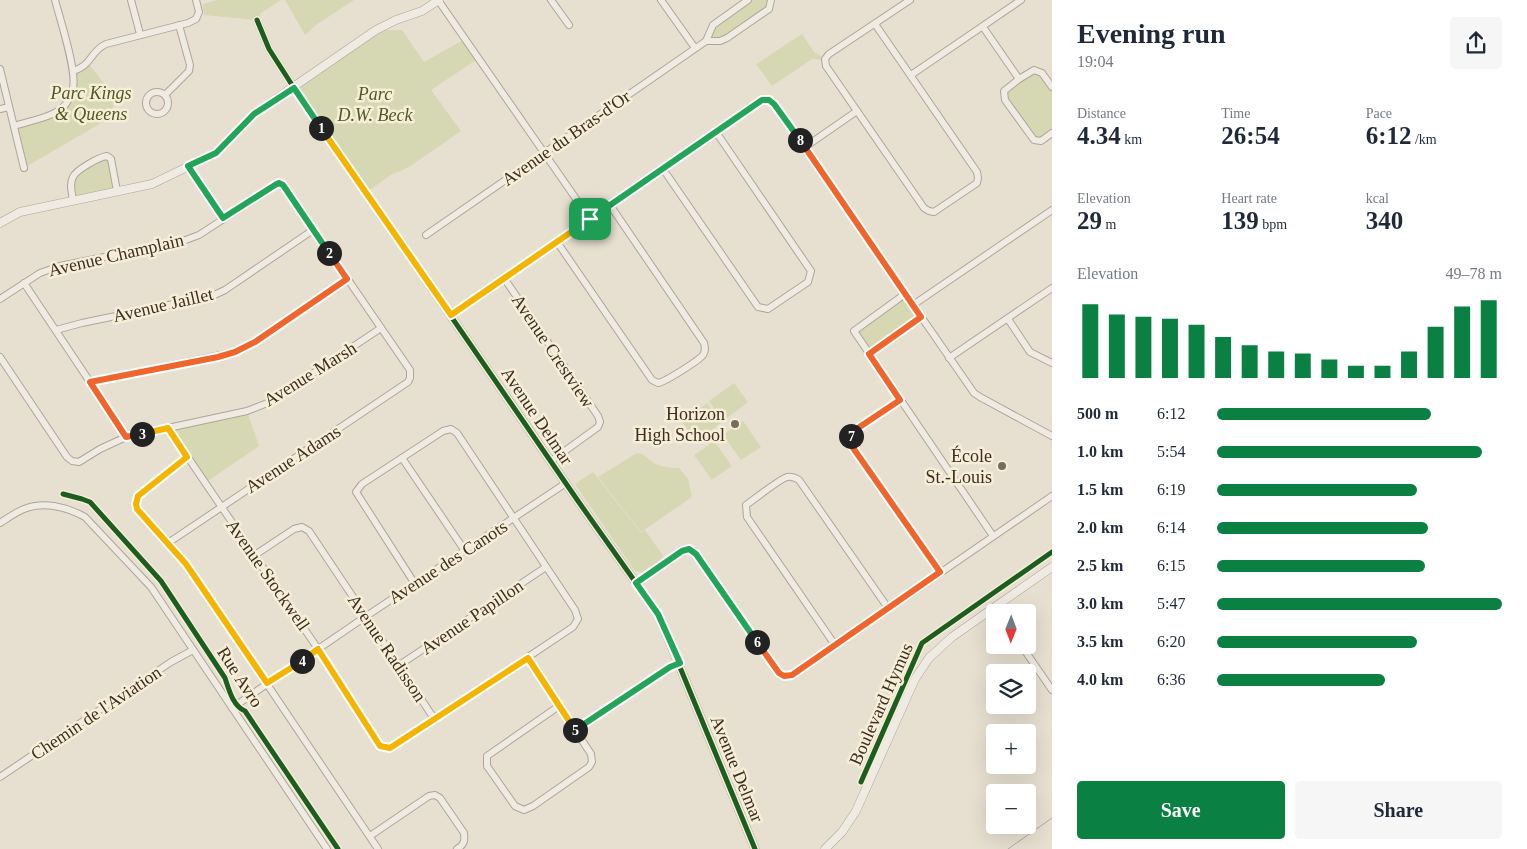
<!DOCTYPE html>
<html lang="en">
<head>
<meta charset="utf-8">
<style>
  :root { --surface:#fff; --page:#f6f6f7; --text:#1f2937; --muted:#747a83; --accent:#0b8043 }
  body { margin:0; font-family:Georgia,serif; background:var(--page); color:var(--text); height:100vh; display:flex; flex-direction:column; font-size:19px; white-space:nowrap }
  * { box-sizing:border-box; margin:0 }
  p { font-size:16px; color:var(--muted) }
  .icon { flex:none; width:28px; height:28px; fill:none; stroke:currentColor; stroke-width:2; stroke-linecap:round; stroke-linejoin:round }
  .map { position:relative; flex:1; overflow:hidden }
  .sheet { display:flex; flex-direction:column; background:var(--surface); width:475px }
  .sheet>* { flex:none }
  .needle { width:32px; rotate:181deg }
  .tools { position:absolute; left:986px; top:604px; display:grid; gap:10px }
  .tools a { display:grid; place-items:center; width:50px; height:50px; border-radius:5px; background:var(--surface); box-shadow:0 5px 20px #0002; font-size:25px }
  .pin { position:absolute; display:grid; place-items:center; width:42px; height:42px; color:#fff; margin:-21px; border-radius:10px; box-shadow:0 2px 8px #0006 }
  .km { position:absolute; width:25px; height:25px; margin:-12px; border-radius:50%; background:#222; color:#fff; font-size:14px; line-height:25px; text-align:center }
  .round { display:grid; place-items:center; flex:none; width:52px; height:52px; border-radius:5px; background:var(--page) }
  .overview { display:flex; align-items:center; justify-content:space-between; height:85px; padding:0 25px }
  h1 { font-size:28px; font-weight:700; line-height:38px }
  .stats { display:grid; grid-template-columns:repeat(3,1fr); gap:8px; height:85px; padding:5px 25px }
  .stats div { display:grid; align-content:center }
  .stats b { font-size:25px; font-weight:700 }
  .stats small { font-size:14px; font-weight:400 }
  .stats p { font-size:14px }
  .chart { height:140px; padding:10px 25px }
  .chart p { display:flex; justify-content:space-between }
  .chart svg { width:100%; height:90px; margin-top:5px; stroke:var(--accent); stroke-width:6 }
  .primary-button { display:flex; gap:10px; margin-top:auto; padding:10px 25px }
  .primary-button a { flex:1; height:58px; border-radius:5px; background:var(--accent); color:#fff; font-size:20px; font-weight:700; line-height:58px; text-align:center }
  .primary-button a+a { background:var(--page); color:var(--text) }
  ul { padding:0 25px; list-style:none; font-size:16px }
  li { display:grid; grid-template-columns:80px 60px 1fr; align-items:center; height:38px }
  li i { height:12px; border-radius:6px; background:var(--accent) }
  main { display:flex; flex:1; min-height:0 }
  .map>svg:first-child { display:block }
  .green { fill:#d6d7b3 }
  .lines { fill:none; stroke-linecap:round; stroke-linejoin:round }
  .minor-casing { stroke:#ada599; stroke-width:8 }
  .tertiary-casing { stroke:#ada599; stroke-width:9 }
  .minor { stroke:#efebe3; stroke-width:6 }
  .tertiary { stroke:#efebe3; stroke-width:8 }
  .tram { stroke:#afaaa2; stroke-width:1 }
  .cycleway-casing { stroke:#f7eed8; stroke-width:8 }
  .cycleway { stroke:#1b5e20; stroke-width:5 }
  .split-1-casing { stroke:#fff; stroke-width:10 }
  .split-2-casing { stroke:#fff; stroke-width:10 }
  .split-3-casing { stroke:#fff; stroke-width:10 }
  .split-4-casing { stroke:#fff; stroke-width:10 }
  .split-5-casing { stroke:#fff; stroke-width:10 }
  .split-6-casing { stroke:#fff; stroke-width:10 }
  .split-7-casing { stroke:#fff; stroke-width:10 }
  .split-8-casing { stroke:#fff; stroke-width:10 }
  .split-9-casing { stroke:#fff; stroke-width:10 }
  .split-1 { stroke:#f5b400; stroke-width:6 }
  .split-2 { stroke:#22a559; stroke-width:6 }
  .split-3 { stroke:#f0652b; stroke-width:6 }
  .split-4 { stroke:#f5b400; stroke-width:6 }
  .split-5 { stroke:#f5b400; stroke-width:6 }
  .split-6 { stroke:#22a559; stroke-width:6 }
  .split-7 { stroke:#f0652b; stroke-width:6 }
  .split-8 { stroke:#f0652b; stroke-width:6 }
  .split-9 { stroke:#22a559; stroke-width:6 }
  .poi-dot { fill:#786c5e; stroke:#f7eed8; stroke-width:2 }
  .labels { text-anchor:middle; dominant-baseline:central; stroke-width:5; stroke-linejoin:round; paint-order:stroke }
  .park-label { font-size:18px; font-style:italic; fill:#4d5a26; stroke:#f7eed8 }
  .street-label { font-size:18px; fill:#3d2e20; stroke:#f7eed8 }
  .poi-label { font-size:18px; fill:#3d2e20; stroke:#f7eed8; text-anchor:end }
</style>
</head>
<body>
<main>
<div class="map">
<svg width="1052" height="849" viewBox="0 0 1052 849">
  <rect width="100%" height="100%" fill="#e7e0d1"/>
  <g class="green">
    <path d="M218 0H281L261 13 257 20 204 15 203 4Z"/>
    <path d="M285 0H354L316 25 305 35Z"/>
    <path d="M748 0H771V4L727 38 706 41 710 30Z"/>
    <path d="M376 30H402L424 62 465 39 479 58 431 90 461 131 412 165 403 170 392 174 367 192 294 88Z"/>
    <path d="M802 34 814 52 821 56V60L812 59 772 86 756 64Z"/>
    <path d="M88 63 113 95V116L24 168 14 126 51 115 70 98 73 71Z"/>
    <path d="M1038 70 1052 87V133L1034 140 1005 100 1004 91Z"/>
    <path d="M101 157 111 159 117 191 73 200 72 178Z"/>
    <path d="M904 299 917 318 871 350 859 332Z"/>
    <path d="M734 383 748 402 723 421 709 401Z"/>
    <path d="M707 403 721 423 696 441 682 422Z"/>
    <path d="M247 411 259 446 205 483 168 428Z"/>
    <path d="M743 421 761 447 741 460 723 435Z"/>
    <path d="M714 441 732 466 712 480 694 455Z"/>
    <path d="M637 453C644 454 645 456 651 461 659 467 669 468 679 468L688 479 692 497 641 532 598 477Z"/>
    <path d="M593 472 641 533 645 530 647 533 664 557 642 572 635 571 575 484Z"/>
  </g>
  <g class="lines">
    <defs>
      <g id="minor">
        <path d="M131 0 140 34"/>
        <path d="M438 0 590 219"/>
        <path d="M551 0 569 25"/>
        <path d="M661 0 695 48"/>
        <path d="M748 0 713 25 706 41H720L727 38 769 9 771 0"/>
        <path d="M257 20 269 49 294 88"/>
        <path d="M875 24 977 172 978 178 977 183 934 212 929 211 924 208 826 66 825 59 829 54 910 0"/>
        <path d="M983 27 1019 79"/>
        <path d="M0 69 24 168"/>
        <path d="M73 71C93 65 89 52 106 44L188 23 196 19 199 12 196 0"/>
        <path d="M911 75 1021 0"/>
        <path d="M1052 87 1042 73 1034 70 1019 79 1004 91 1005 100 1034 140 1041 141 1052 133"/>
        <circle cx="157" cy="103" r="11"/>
        <path d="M165 95 189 71 190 65 179 25"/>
        <path d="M0 109 9 107"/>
        <path d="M14 126C29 121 50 118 62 108 67 104 72 95 73 88 77 71 60 19 55 0"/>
        <path d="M805 147 857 111"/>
        <path d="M188 166 223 218"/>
        <path d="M663 169 758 307 768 309 808 282 811 271 716 132"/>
        <path d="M73 200C72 193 69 184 73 177 76 170 99 157 107 156L111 159 117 191"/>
        <path d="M426 235 706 41"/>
        <path d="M557 242 652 380 658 383C665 382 698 361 703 355 706 351 705 347 704 343L610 205"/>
        <path d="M504 278 598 416 600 422 598 427 551 461"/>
        <path d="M24 283 90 382 126 437"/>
        <path d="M905 294 854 331 993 536"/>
        <path d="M0 299 40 273 60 266 183 241 199 235 279 183 283 185 410 370V378L408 382 168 543"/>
        <path d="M913 305 1052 210"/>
        <path d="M451 315 762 100H769L774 104 974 393 980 397 1052 436"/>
        <path d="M1008 319 1030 352 1052 363"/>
        <path d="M56 330 82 323 212 296 225 290 313 230"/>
        <path d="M869 354 921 317"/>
        <path d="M0 357 67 457 72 461 79 462 100 449 126 437 247 411 270 402 381 328"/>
        <path d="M949 358 1052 288"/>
        <path d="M90 382 235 352 255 342 347 279"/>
        <path d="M900 400 852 432 851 445 940 571"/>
        <path d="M168 428 318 649 380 746 390 749 573 627 578 619 575 610 457 433 451 429 443 431 362 484 356 492 415 584"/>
        <path d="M187 457 138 496 136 504 137 509 186 564 378 849"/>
        <path d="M402 458 465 551"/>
        <path d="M0 523C8 518 16 512 24 509 44 501 67 507 85 517L151 587 327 849"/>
        <path d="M255 555 294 529 302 527 309 531 435 720"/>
        <path d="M636 583 682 551 689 549 694 551 779 673 785 676 792 675 1052 496"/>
        <path d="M995 606 999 612"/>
        <path d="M835 645 747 517 746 505C755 499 778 480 787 477 792 476 796 478 799 480L888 608"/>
        <path d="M1021 645 1052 690"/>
        <path d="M528 658 591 754 592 762 589 767 533 806 524 810 515 806 487 766V756L559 706"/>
        <path d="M398 666 546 567"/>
        <path d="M232 708 365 617 566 483"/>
        <path d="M575 731 670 667 679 663"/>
        <path d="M0 777 171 662 193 650"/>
        <path d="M370 836 429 796 435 795 440 798 464 833C465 841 464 845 457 849"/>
      </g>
      <g id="tertiary">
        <path d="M294 88 578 501 658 614 755 849"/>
        <path d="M0 223 20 212 152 184 216 153 254 114 376 30 396 20 422 11 439 0"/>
        <path d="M825 849 842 832 856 811 915 679 929 658 952 637 1052 567"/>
      </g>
    </defs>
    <use href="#minor" class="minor-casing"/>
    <use href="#tertiary" class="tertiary-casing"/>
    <use href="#minor" class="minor"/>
    <use href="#tertiary" class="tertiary"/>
    <path class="tram" d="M1008 849 1052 818"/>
    <defs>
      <g id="cycleway">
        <path d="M257 20 269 49 294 88 578 501 658 614 755 849"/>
        <path d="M63 494 82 499 90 502 161 581 225 678C229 690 233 706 245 711L338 849"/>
        <path d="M861 782 922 643 1052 552"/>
      </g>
    </defs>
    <use href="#cycleway" class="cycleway-casing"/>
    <use href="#cycleway" class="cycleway"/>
  </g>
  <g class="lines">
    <defs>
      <path id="split-1" d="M321 128 451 315 590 219"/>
      <path id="split-2" d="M321 128 294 88 254 114 216 153 188 166 223 218 275 185 279 183 283 185 329 253"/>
      <path id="split-3" d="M142 434 126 437 90 382 218 357 235 352 255 342 347 279 329 253"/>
      <path id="split-4" d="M142 434 168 428 187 457 138 496 136 504 137 509 186 564 267 683 302 661"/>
      <path id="split-5" d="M302 661 318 649 380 746 390 748 528 658 575 730"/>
      <path id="split-6" d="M575 730 670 667 680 663 658 614 636 583 682 551 689 549 696 554 757 642"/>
      <path id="split-7" d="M757 642 779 673 784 676 792 675 940 572 851 445V436"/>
      <path id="split-8" d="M800 140 921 317 869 354 900 400 852 432 851 436"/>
      <path id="split-9" d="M590 219 762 100H769L774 104 800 140"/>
    </defs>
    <use href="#split-1" class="split-1-casing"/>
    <use href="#split-2" class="split-2-casing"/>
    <use href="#split-3" class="split-3-casing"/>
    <use href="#split-4" class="split-4-casing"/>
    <use href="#split-5" class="split-5-casing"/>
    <use href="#split-6" class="split-6-casing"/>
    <use href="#split-7" class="split-7-casing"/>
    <use href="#split-8" class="split-8-casing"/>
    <use href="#split-9" class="split-9-casing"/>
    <use href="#split-1" class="split-1"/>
    <use href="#split-2" class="split-2"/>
    <use href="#split-3" class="split-3"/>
    <use href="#split-4" class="split-4"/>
    <use href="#split-5" class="split-5"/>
    <use href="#split-6" class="split-6"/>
    <use href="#split-7" class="split-7"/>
    <use href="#split-8" class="split-8"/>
    <use href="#split-9" class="split-9"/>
  </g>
  <g class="poi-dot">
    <circle cx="735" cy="424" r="5"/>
    <circle cx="1002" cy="466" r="5"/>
  </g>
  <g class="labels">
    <g class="park-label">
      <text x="91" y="93">Parc Kings<tspan x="91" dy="21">&amp; Queens</tspan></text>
      <text x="375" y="94">Parc<tspan x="375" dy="21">D.W. Beck</tspan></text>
    </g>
    <g class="street-label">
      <text transform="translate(566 138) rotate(-35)">Avenue du Bras-d'Or</text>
      <text transform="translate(116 255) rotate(-13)">Avenue Champlain</text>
      <text transform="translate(163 305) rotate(-13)">Avenue Jaillet</text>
      <text transform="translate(553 351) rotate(56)">Avenue Crestview</text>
      <text transform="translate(310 374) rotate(-32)">Avenue Marsh</text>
      <text transform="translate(537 416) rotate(56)">Avenue Delmar</text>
      <text transform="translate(293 459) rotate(-33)">Avenue Adams</text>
      <text transform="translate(448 562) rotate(-33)">Avenue des Canots</text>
      <text transform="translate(268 575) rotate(55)">Avenue Stockwell</text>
      <text transform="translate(472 617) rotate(-34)">Avenue Papillon</text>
      <text transform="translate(387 648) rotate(56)">Avenue Radisson</text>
      <text transform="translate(240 677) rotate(57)">Rue Avro</text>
      <text transform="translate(881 704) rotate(-66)">Boulevard Hymus</text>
      <text transform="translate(96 713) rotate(-34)">Chemin de l'Aviation</text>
      <text transform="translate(737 769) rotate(68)">Avenue Delmar</text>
    </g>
    <g class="poi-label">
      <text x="725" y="414">Horizon<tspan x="725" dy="21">High School</tspan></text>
      <text x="992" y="456">École<tspan x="992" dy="21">St.-Louis</tspan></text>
    </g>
  </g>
</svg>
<div class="tools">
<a><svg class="needle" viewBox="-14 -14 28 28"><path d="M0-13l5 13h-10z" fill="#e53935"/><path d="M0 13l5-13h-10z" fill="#747a83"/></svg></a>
<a><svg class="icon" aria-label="layers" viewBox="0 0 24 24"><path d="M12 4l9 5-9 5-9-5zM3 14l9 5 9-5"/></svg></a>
<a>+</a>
<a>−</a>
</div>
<div class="pin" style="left:590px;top:219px;background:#1e9e55"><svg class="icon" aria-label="arrive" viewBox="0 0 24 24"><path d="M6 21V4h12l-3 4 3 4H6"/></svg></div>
<b class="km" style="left:321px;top:128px">1</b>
<b class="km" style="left:329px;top:253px">2</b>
<b class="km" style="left:142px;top:434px">3</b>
<b class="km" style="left:302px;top:661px">4</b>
<b class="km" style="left:575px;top:730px">5</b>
<b class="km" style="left:757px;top:642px">6</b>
<b class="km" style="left:851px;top:436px">7</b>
<b class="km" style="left:800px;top:140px">8</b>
</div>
<section class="sheet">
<div class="overview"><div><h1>Evening run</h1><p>19:04</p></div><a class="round"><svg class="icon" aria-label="share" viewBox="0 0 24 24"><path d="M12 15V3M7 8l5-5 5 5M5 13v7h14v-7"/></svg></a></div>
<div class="stats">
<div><p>Distance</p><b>4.34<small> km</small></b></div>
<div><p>Time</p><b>26:54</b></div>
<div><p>Pace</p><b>6:12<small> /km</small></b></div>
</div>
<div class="stats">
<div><p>Elevation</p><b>29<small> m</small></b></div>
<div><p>Heart rate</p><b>139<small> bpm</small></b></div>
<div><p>kcal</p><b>340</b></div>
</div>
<div class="chart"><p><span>Elevation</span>49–78 m</p>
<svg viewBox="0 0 160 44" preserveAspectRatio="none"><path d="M5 44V8M15 44V13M25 44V14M35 44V15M45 44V18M55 44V24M65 44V28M75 44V31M85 44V32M95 44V35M105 44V38M115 44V38M125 44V31M135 44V19M145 44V9M155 44V6"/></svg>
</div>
<ul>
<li><b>500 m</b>6:12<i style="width:75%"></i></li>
<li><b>1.0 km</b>5:54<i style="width:93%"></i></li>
<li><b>1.5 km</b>6:19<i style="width:70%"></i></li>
<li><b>2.0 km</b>6:14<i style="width:74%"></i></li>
<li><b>2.5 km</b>6:15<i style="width:73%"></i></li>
<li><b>3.0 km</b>5:47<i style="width:100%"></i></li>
<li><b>3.5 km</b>6:20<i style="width:70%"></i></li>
<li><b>4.0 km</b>6:36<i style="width:59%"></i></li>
</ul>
<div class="primary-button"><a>Save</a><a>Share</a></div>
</section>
</main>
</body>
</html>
